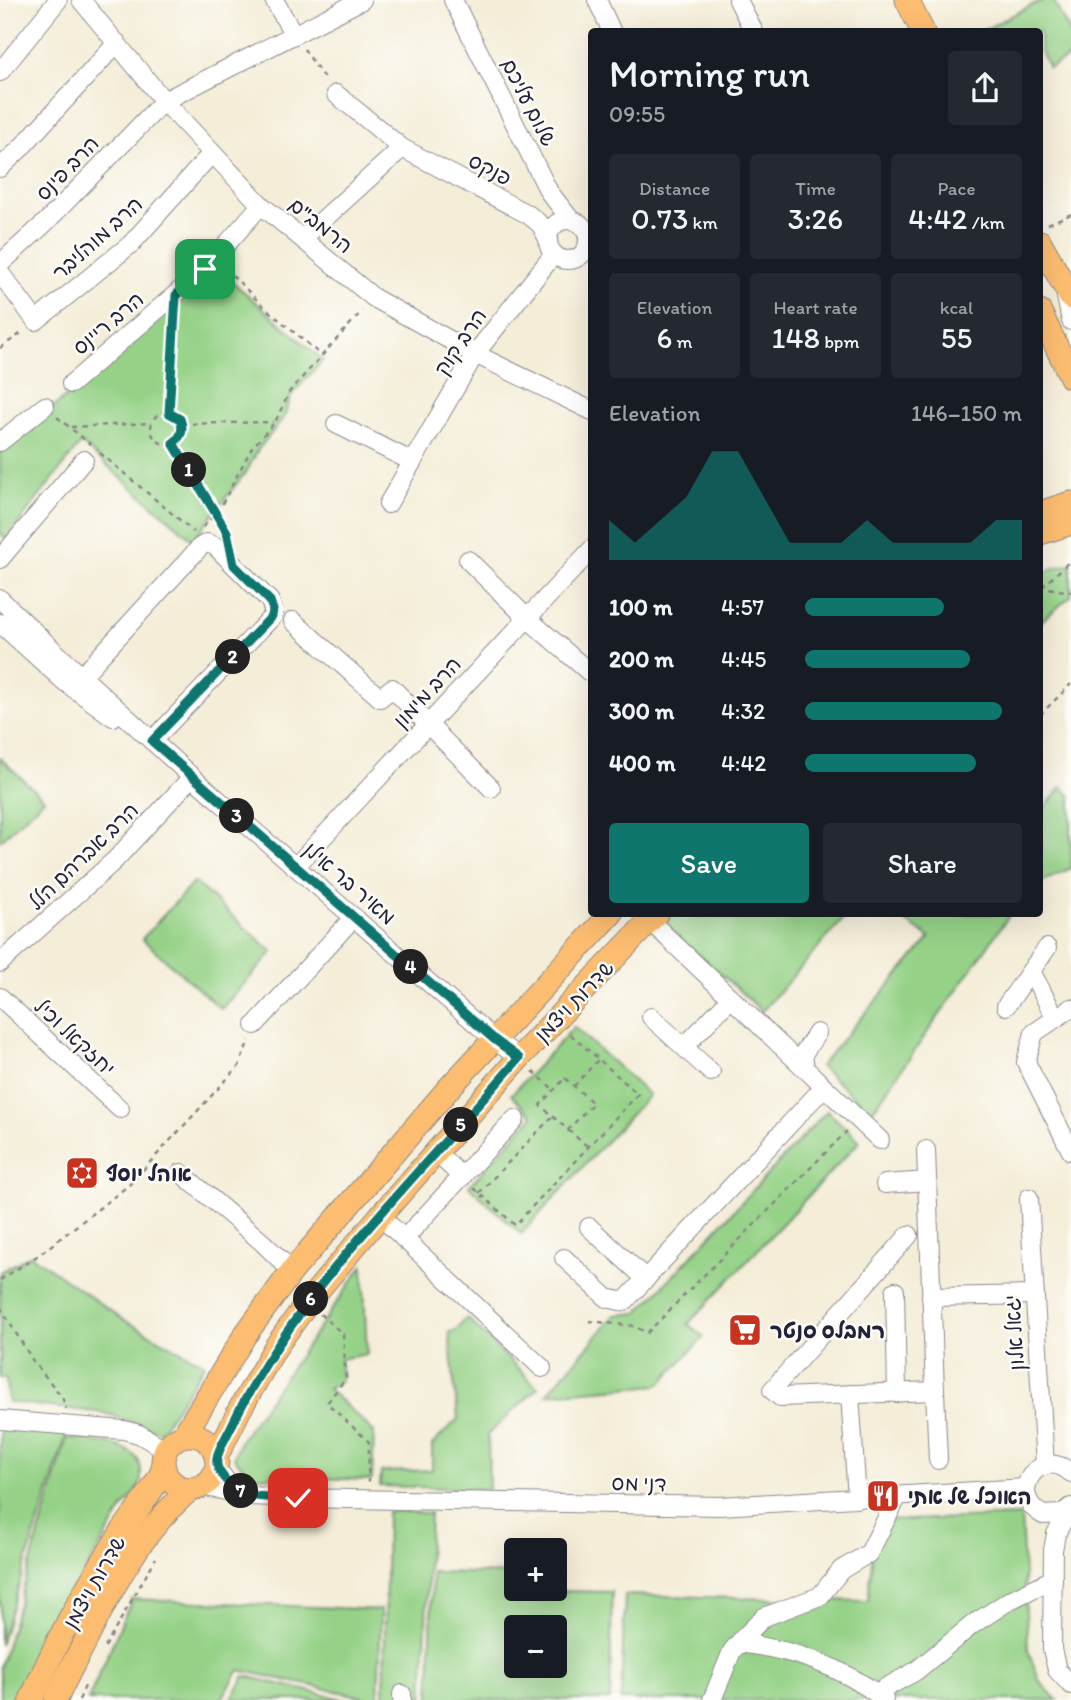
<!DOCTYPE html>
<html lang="en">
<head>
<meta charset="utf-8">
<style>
  :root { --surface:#171b24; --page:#242831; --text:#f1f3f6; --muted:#9ea1a6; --accent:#0f766e }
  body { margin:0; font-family:Itim,"Playpen Sans Hebrew",sans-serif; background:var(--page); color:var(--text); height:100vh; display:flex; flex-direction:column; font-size:26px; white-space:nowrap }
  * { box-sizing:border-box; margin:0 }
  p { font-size:23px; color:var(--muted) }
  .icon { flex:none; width:38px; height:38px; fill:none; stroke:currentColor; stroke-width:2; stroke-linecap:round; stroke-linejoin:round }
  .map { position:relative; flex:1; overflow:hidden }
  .sheet { position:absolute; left:588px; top:28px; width:455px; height:889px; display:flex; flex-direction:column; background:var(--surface); border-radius:7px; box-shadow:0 7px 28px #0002 }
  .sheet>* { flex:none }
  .controls { position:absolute; left:504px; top:1538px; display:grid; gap:14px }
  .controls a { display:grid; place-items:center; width:63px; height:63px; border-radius:7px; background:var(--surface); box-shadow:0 7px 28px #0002; font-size:35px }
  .pin { position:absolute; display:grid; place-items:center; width:60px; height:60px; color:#fff; margin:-30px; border-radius:14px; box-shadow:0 4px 10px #0006 }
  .km { position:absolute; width:35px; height:35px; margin:-18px; border-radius:50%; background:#222; color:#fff; font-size:19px; line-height:35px; text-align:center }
  .round { display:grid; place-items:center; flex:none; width:74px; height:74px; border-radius:7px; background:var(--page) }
  .head { display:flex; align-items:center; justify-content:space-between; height:119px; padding:0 21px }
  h1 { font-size:38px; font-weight:600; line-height:52px }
  .metrics { display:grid; grid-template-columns:repeat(3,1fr); gap:10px; height:119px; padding:7px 21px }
  .metrics div { display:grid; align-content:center; border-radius:7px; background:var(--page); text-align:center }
  .metrics b { font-size:30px; font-weight:600 }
  .metrics small { font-size:19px; font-weight:400 }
  .metrics p { font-size:19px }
  .chart { height:196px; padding:14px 21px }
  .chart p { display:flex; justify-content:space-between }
  .chart svg { width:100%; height:126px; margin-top:7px; fill:var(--accent); opacity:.7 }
  .action { display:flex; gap:14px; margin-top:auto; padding:14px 21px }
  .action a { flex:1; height:80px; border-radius:7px; background:var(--accent); color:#fff; font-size:28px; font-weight:600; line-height:80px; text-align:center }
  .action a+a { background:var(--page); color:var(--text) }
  ul { padding:0 21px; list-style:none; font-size:23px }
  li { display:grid; grid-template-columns:112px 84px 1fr; align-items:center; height:52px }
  li i { height:18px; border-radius:9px; background:var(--accent) }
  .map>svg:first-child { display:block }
  .green { fill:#95d287; stroke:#5c7a61; stroke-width:2; fill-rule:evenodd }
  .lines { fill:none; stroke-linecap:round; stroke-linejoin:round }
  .minor-casing { stroke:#8b888a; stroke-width:20 }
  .major-casing { stroke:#8b888a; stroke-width:25 }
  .path { stroke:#8b888a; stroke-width:2.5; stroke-dasharray:5 5; stroke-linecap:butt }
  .minor { stroke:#fff; stroke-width:18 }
  .major { stroke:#fcbd6f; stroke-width:23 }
  .route-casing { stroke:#fff; stroke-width:14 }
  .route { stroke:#0f766e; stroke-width:9 }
  .labels { text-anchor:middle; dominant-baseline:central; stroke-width:5; stroke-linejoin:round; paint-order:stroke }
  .street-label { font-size:21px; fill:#22223b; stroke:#fdfcf7 }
  .poi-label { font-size:21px; font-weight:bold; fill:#22223b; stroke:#fdfcf7; text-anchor:start }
</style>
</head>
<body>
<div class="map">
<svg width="1071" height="1700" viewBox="0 0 1071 1700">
  <rect width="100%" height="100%" fill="#fdfcf7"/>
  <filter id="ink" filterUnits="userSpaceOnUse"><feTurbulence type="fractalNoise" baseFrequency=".0143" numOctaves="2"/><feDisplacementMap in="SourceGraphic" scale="14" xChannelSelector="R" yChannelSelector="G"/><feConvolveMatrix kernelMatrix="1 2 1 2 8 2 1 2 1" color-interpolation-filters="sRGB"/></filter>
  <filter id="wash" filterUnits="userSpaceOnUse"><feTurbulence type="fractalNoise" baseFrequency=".00686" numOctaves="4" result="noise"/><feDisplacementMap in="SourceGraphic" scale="28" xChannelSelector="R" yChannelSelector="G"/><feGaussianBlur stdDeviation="1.57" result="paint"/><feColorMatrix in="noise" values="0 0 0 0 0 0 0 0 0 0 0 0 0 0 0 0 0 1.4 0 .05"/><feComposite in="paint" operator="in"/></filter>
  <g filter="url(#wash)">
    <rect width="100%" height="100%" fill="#f4edd8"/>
    <g class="green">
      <path d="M1042 0H1053L1071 34V56L1049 68 1040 50V32L982 31Z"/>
      <path d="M214 266 323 360 292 394 284 417 257 451 248 469 193 540 81 443 6 539 0 533V447L37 422Z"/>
      <path d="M1071 564V596L1040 622V575L1051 569Z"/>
      <path d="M0 758 44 799 0 841Z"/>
      <path d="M1062 787 1071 796V868L1040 883V813Z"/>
      <path d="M194 882 273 952 221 1009 142 939Z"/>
      <path d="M674 914H848L762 1011 664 923Z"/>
      <path d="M895 914H1010L871 1113 820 1066 930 938Z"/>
      <path d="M574 1027 649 1095 521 1234 469 1186 533 1116 511 1095Z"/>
      <path d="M827 1111 860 1141 688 1324 704 1337 659 1385 547 1394 615 1315 638 1313Z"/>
      <path d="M31 1255 122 1319 205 1364 160 1432 105 1413 8 1402 6 1378H0V1272Z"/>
      <path d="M363 1265 367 1354 340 1359 341 1381 328 1389 374 1432 372 1480 252 1476 234 1458 240 1441Z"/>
      <path d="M467 1318 538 1388 488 1434 489 1489 380 1486 381 1472 432 1470V1445L458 1419 449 1332 455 1331Z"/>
      <path d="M0 1422 69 1426 0 1645Z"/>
      <path d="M67 1438C88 1441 139 1441 141 1470 141 1475 142 1481 139 1486 136 1494 128 1501 123 1508L40 1648 17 1700H0V1668Z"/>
      <path d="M387 1511 430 1513 423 1700H384Z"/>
      <path d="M1021 1516 1028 1650 1040 1682 1057 1700H621L625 1595 868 1601 876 1521Z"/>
      <path d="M432 1572 516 1574V1589L519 1590 612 1592 610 1700H430ZM516 1628H555V1666H516Z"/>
      <path d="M132 1599 381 1610 378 1700 239 1670 221 1700H88Z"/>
      <path d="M245 1676 346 1700H231Z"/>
    </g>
  </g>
  <g filter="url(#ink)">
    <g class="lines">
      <defs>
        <g id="minor">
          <path d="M81 0 164 101 261 205 374 298 475 354 592 411"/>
          <path d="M274 0 294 35"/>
          <path d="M453 0 549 192 571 220"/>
          <path d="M597 0 612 32"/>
          <path d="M738 0 754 32"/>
          <path d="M0 72 58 0"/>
          <path d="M336 94 402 148 529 215 541 225 548 239"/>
          <path d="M0 168 20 149 117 43"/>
          <circle cx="568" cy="240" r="20"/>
          <path d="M303 238 402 148"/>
          <path d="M0 264 45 223 164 101 362 0"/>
          <path d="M0 273 36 321 131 244 212 153"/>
          <path d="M1064 287 1071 321"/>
          <path d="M71 384 205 269 261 205"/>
          <path d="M336 424 411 461"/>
          <path d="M0 442 45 406"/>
          <path d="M388 504 475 354 554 254"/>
          <path d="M0 559 84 460"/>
          <path d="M468 560 527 618 589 672"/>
          <path d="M0 599 68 664 192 777 495 1040 519 1058"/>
          <path d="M293 621 380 698 392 688 491 788"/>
          <path d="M0 623 65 682 113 717"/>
          <path d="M82 676 200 547 207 543 215 546 270 601 273 610V616L152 741"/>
          <path d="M296 866 592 549"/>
          <path d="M650 921 880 1140"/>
          <path d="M0 963 114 861 192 777"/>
          <path d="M1031 971 1055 1017"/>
          <path d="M0 997 120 1109"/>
          <path d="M1006 1006 1047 948"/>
          <path d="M1071 1008 1034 1033 1026 1062 1071 1151"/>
          <path d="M651 1017 711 1072"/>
          <path d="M255 1025 354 917"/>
          <path d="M684 1047 731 998"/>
          <path d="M805 1068 803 1054 817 1033"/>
          <path d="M436 1152 462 1177"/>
          <path d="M181 1173 262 1242 292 1271"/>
          <path d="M885 1184 927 1181"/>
          <path d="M1029 1198 1045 1466"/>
          <path d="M380 1216 542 1368"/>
          <path d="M589 1227 646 1279"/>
          <path d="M909 1235 772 1390 780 1397 935 1391 926 1150"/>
          <path d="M404 1239 515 1119"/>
          <path d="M564 1258 607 1298 624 1302 824 1087"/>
          <path d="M895 1291 897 1393"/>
          <path d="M931 1297 1035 1295"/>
          <path d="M935 1391 938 1460"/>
          <path d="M850 1394 857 1499"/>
          <path d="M0 1420 124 1430 139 1434 166 1450"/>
          <path d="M216 1467 227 1482 244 1493"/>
          <path d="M1071 1473C1041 1445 1004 1493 1043 1515L1061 1514 1071 1507"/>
          <path d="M201 1486 250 1496 298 1498 719 1506 1026 1488"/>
          <path d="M1069 1509 1056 1534 1053 1550 1052 1649 1057 1670 1071 1685"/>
          <path d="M739 1643C793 1650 840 1665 884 1699"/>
          <path d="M876 1693 916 1671 972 1625 1010 1600 1053 1579"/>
          <path d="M402 1694V1700"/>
          <path d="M712 1700 732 1651 745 1636 764 1617 820 1596 841 1570 869 1553 898 1496"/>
        </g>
        <g id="major">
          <path d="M907 0 923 32"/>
          <path d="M1040 242 1071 298"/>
          <path d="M1040 312 1071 377"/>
          <path d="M1040 513 1071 503"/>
          <path d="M1040 533 1071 523"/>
          <path d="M184 1435 245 1335 292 1271 449 1088 611 914"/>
          <circle cx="190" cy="1462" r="27"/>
          <path d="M216 1457 240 1409 275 1348 307 1303 380 1216 519 1058 656 914"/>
          <path d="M31 1700C54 1646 82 1593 114 1544 130 1518 151 1496 164 1468"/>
          <path d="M56 1700C64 1680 75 1661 85 1642 112 1587 143 1528 192 1488"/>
        </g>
      </defs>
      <use href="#minor" class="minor-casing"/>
      <use href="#major" class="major-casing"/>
      <g class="path">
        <path d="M304 49 326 81"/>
        <path d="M1048 224 1071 214"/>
        <path d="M225 268 264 307 321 355"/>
        <path d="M0 348 23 332"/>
        <circle cx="167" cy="428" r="16"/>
        <path d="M169 413 174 318"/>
        <path d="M57 417 90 444"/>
        <path d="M182 424 273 422"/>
        <path d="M71 427 151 423"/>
        <path d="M173 443 227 533"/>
        <path d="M100 453 194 532"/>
        <path d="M203 527 220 508 251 449 275 422 290 391 362 311"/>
        <path d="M1040 585 1042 587 1071 592"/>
        <path d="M1042 587 1071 560"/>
        <path d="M1040 715 1071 684"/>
        <path d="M533 1071 554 1090"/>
        <path d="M565 1078 593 1103 568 1130 540 1105Z"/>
        <path d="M574 1086 598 1060"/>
        <path d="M568 1130 587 1146"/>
        <path d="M474 1188 515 1225 638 1094 569 1033"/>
        <path d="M479 1193 552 1117"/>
        <path d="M0 1280 40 1254 129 1185 239 1066 249 1040"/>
        <path d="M0 1307 33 1361 62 1397 66 1409"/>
        <path d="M320 1314 343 1334 346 1378 327 1403 369 1442 368 1482"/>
        <path d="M589 1321 634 1326 647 1333 847 1131"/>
        <path d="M105 1647 156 1558"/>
        <path d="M79 1700 86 1684"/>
      </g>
      <use href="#minor" class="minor"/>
      <use href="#major" class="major"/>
    </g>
  </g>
  <g class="lines" filter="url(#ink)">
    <defs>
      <path id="route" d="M205 269 176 295 169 413 180 419C184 429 182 437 173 443L227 532 234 565 270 601 273 610 272 616 152 741 495 1040 519 1058C419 1176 300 1285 232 1425 227 1436 215 1453 217 1464 217 1469 221 1474 224 1478 241 1501 273 1497 298 1498"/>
    </defs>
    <use href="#route" class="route-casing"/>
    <use href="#route" class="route"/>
  </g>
  <defs>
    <symbol id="synagogue-square" viewBox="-11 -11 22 22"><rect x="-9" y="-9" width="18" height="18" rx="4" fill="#c8321e" stroke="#fdfcf7"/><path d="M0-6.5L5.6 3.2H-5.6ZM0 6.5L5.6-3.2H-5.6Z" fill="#fff"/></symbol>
    <symbol id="supermarket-square" viewBox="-11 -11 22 22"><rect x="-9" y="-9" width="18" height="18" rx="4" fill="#c8321e" stroke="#fdfcf7"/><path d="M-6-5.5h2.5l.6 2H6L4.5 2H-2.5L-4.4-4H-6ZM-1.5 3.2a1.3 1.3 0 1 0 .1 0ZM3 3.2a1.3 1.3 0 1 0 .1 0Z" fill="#fff"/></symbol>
    <symbol id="restaurant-square" viewBox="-11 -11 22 22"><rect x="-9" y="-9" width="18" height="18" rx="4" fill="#c8321e" stroke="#fdfcf7"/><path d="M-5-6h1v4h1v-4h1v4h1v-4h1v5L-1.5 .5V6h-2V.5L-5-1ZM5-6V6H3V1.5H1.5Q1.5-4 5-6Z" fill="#fff"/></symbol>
  </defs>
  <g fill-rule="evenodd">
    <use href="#synagogue-square" x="63" y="1154" width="38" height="38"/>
    <use href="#supermarket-square" x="726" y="1311" width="38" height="38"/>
    <use href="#restaurant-square" x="864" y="1477" width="38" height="38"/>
  </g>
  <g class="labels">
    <g class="street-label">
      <text transform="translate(529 102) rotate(63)">שלום עליכם</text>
      <text transform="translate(67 168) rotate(-46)">הרב פינס</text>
      <text transform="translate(490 169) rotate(28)">פנקס</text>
      <text transform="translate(321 225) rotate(39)">הרמב"ם</text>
      <text transform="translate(97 238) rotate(-42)">הרב מוהליבר</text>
      <text transform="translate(108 323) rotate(-40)">הרב ריינס</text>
      <text transform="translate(460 342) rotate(-56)">הרב קוק</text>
      <text transform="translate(427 692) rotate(-47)">הרב מימון</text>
      <text transform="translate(83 856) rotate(-44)">הרב אברהם הלל</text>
      <text transform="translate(350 883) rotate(41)">מאיר בר אילן</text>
      <text transform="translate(574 1001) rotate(-46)">שדרות ויצמן</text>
      <text transform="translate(75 1037) rotate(43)">יחזקאל וכיל</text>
      <text transform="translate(1014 1333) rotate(-94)">יגאל אלון</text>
      <text transform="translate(639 1483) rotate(1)">דני מס</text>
      <text transform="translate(94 1582) rotate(-60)">שדרות ויצמן</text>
    </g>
    <g class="poi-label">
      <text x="106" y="1173">אוהל יוסף</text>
      <text x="770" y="1330">רמבלס סנטר</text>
      <text x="908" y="1496">האוכל של אתי</text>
    </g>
  </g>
</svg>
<div class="controls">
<a>+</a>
<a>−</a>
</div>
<div class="pin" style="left:205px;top:269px;background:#1e9e55"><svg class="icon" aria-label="arrive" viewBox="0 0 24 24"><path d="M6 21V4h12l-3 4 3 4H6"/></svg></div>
<div class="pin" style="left:298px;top:1498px;background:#d93025"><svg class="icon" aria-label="check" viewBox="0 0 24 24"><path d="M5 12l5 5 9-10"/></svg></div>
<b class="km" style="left:189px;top:470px">1</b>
<b class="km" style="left:233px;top:657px">2</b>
<b class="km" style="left:237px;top:816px">3</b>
<b class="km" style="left:411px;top:967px">4</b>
<b class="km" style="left:461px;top:1125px">5</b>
<b class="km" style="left:311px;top:1299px">6</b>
<b class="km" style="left:241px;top:1491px">7</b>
<section class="sheet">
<div class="head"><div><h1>Morning run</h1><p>09:55</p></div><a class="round"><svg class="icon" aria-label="share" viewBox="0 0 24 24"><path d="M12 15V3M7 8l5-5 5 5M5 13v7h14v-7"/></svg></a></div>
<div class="metrics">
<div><p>Distance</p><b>0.73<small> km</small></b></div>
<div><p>Time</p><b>3:26</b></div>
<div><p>Pace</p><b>4:42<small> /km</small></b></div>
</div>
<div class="metrics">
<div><p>Elevation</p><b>6<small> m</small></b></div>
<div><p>Heart rate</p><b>148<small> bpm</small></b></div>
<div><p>kcal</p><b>55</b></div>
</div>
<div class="chart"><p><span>Elevation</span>146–150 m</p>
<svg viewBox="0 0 160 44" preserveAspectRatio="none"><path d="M0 44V30L10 38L20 30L30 22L40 6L50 6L60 22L70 38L80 38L90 38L100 30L110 38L120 38L130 38L140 38L150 30L160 30V44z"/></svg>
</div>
<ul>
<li><b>100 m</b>4:57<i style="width:64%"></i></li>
<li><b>200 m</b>4:45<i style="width:76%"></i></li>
<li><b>300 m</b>4:32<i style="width:91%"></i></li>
<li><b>400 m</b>4:42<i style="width:79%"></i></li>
</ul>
<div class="action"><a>Save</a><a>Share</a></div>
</section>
</div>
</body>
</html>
